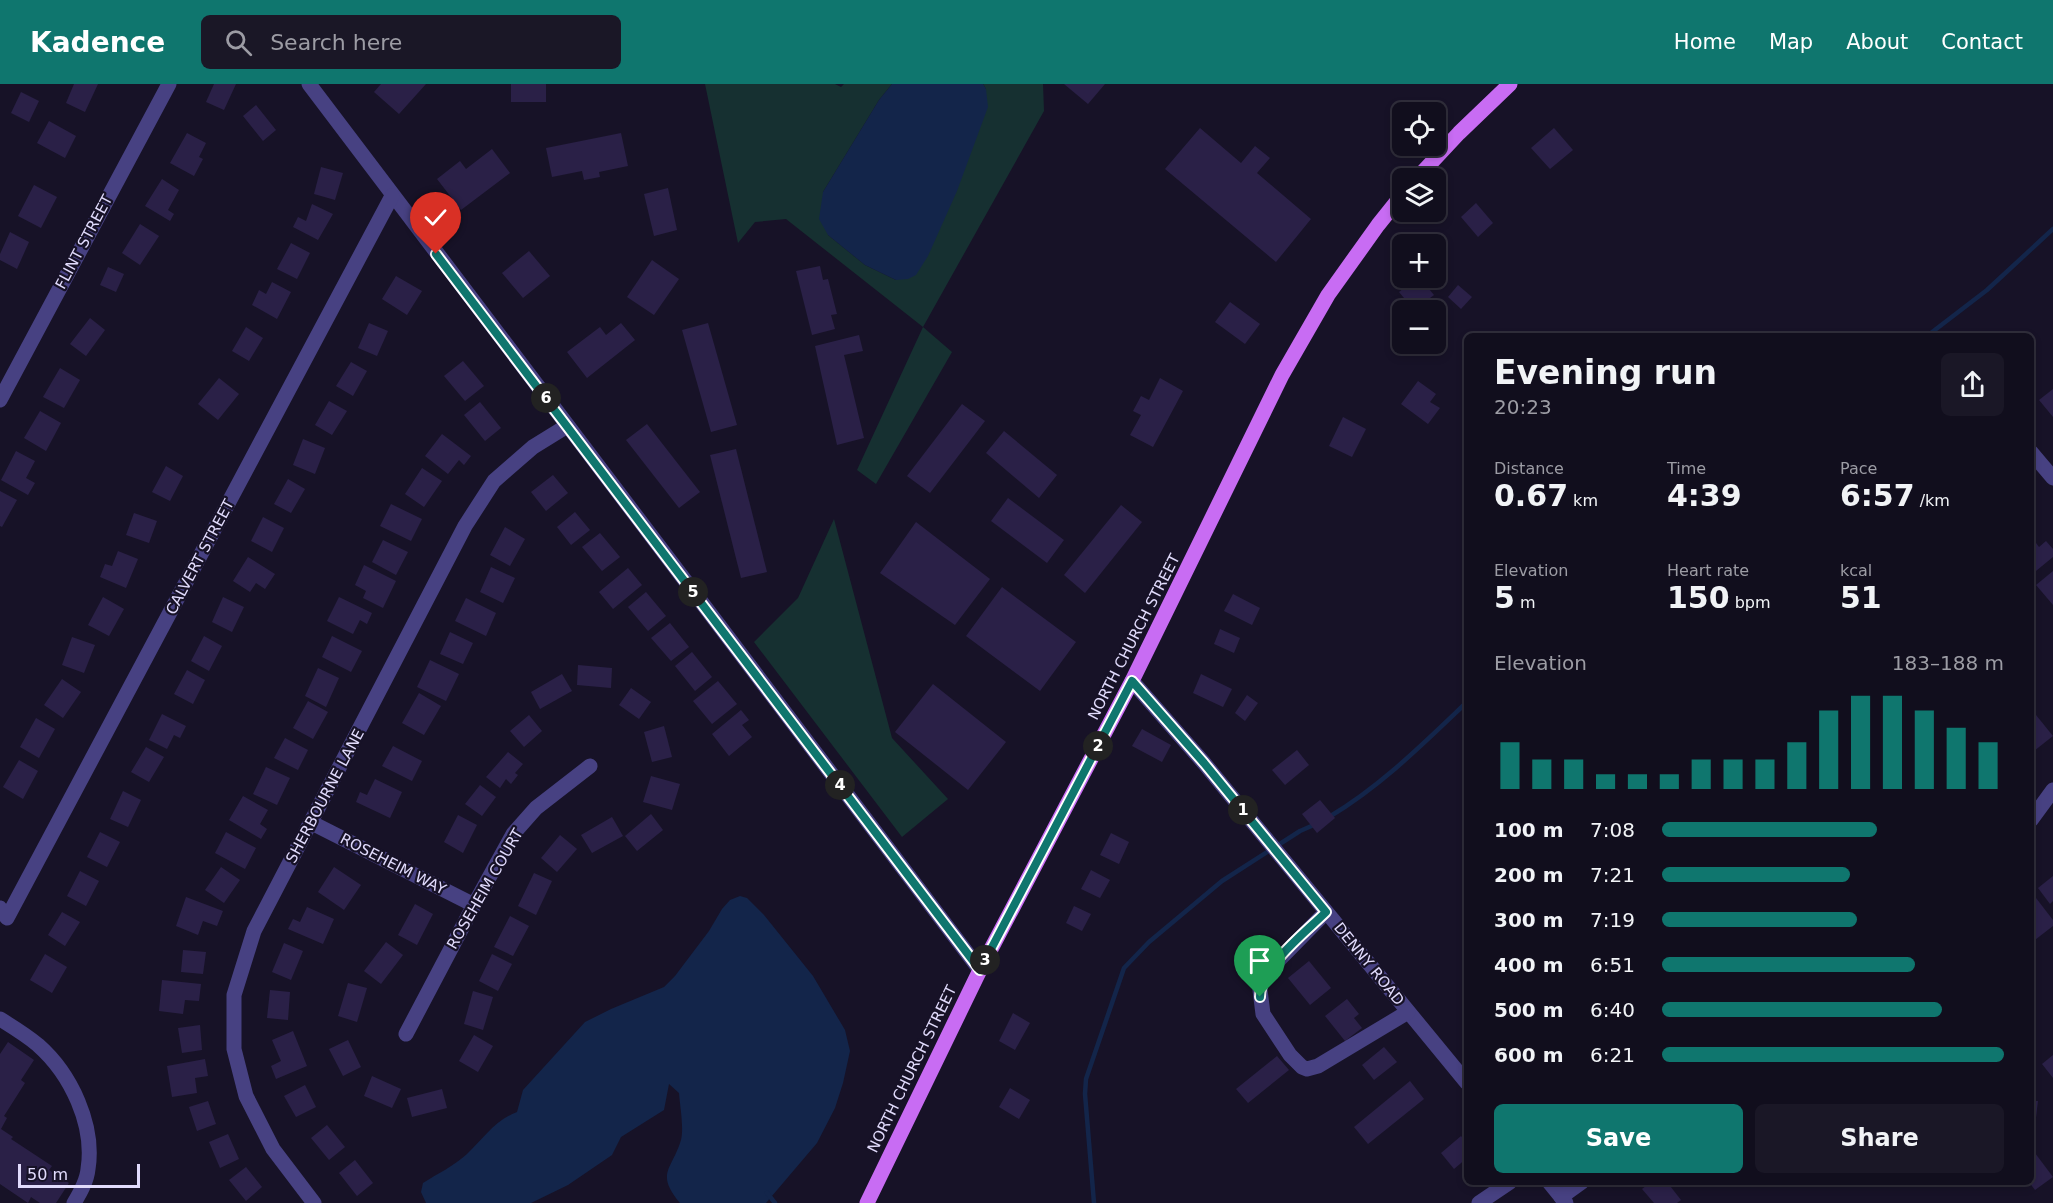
<!DOCTYPE html>
<html lang="en">
<head>
<meta charset="utf-8">
<style>
  :root { --surface:#110e1d; --page:#1a1726; --text:#f1f3f6; --muted:#9c9ca4; --line:#302e3b; --accent:#0f766e }
  body { margin:0; font-family:"DejaVu Sans",sans-serif; background:var(--page); color:var(--text); height:100vh; display:flex; flex-direction:column; font-size:22px; white-space:nowrap }
  * { box-sizing:border-box; margin:0 }
  p { font-size:20px; color:var(--muted) }
  .icon { flex:none; width:33px; height:33px; fill:none; stroke:currentColor; stroke-width:2; stroke-linecap:round; stroke-linejoin:round }
  .map { position:relative; flex:1; overflow:hidden }
  .sheet { position:absolute; left:1464px; top:249px; width:570px; height:852px; display:flex; flex-direction:column; background:var(--surface); border-radius:9px; box-shadow:0 3px 9px #0003,0 0 0 2px var(--line) }
  .sheet>* { flex:none }
  .tools { position:absolute; left:1392px; top:18px; display:grid; gap:12px }
  .tools a { display:grid; place-items:center; width:54px; height:54px; border-radius:9px; background:var(--surface); box-shadow:0 3px 9px #0003,0 0 0 2px var(--line); font-size:30px }
  .scale { position:absolute; left:18px; bottom:15px; width:122px; box-sizing:border-box; padding-left:6px; border:3px solid #e1dbfc; border-top:0; font-size:16px; line-height:21px; white-space:nowrap; color:#e1dbfc; -webkit-text-stroke:4px #171227; paint-order:stroke }
  .pin { position:absolute; display:grid; place-items:center; width:51px; height:51px; color:#fff; margin:-62px -26px; border-radius:50% 50% 50% 0; rotate:-45deg; box-shadow:0 0 6px #0007 }
  .pin .icon { rotate:45deg }
  .km { position:absolute; width:30px; height:30px; margin:-15px; border-radius:50%; background:#222; color:#fff; font-size:16px; line-height:30px; text-align:center }
  .round { display:grid; place-items:center; flex:none; width:63px; height:63px; border-radius:9px; background:var(--page) }
  .head { display:flex; align-items:center; justify-content:space-between; height:102px; padding:0 30px }
  h1 { font-size:33px; font-weight:600; line-height:45px }
  .figures { display:grid; grid-template-columns:repeat(3,1fr); gap:9px; height:102px; padding:6px 30px }
  .figures div { display:grid; align-content:center }
  .figures b { font-size:30px; font-weight:600 }
  .figures small { font-size:16px; font-weight:400 }
  .figures p { font-size:16px }
  .chart { height:168px; padding:12px 30px }
  .chart p { display:flex; justify-content:space-between }
  .chart svg { width:100%; height:108px; margin-top:6px; stroke:var(--accent); stroke-width:6 }
  .cta { display:flex; gap:12px; margin-top:auto; padding:12px 30px }
  .cta a { flex:1; height:69px; border-radius:9px; background:var(--accent); color:#fff; font-size:24px; font-weight:600; line-height:69px; text-align:center }
  .cta a+a { background:var(--page); color:var(--text) }
  ul { padding:0 30px; list-style:none; font-size:20px }
  li { display:grid; grid-template-columns:96px 72px 1fr; align-items:center; height:45px }
  li i { height:15px; border-radius:8px; background:var(--accent) }
  header { display:flex; align-items:center; gap:36px; box-sizing:border-box; height:84px; padding:0 30px; background:var(--accent); color:#fff }
  header strong { font-size:28px }
  nav { display:flex; gap:33px; margin-inline-start:auto; font-size:21px }
  .search { width:420px; height:54px; background:var(--page); display:flex; align-items:center; gap:15px; box-sizing:border-box; padding:0 21px; border-radius:9px; color:var(--muted); font-size:22px }
  .map>svg:first-child { display:block }
  .green { fill:#163031 }
  .water { fill:#13254a }
  .lines { fill:none; stroke-linecap:round; stroke-linejoin:round }
  .stream { stroke:#13254a; stroke-width:4.5 }
  .building { fill:#2a2047 }
  .minor { stroke:#474182; stroke-width:15 }
  .major { stroke:#c86cf3; stroke-width:15 }
  .route-casing { stroke:#fff; stroke-width:12 }
  .route { stroke:#0f766e; stroke-width:8 }
  .labels { text-anchor:middle; dominant-baseline:central; stroke-width:4.5; stroke-linejoin:round; paint-order:stroke }
  .street-label { font-size:15px; fill:#e1dbfc; stroke:#171227 }
</style>
</head>
<body>
<header>
<strong>Kadence</strong>
<div class="search"><svg class="icon" aria-label="search" viewBox="0 0 24 24"><circle cx="10" cy="10" r="6"/><path d="M15 15l6 6"/></svg>Search here</div>
<nav><a>Home</a><a>Map</a><a>About</a><a>Contact</a></nav>
</header>
<div class="map">
<svg width="2053" height="1119" viewBox="0 0 2053 1119">
  <rect width="100%" height="100%" fill="#171227"/>
  <g class="green">
    <path d="M705 0H835L841 3 844 0H892L879 16 823 108 828 151 865 181 896 196 986 5 983 0H1043L1044 27 923 243 952 268 876 400 857 386 923 243 786 135 755 138 738 159Z"/>
    <path d="M834 435 892 654 948 715 902 753 754 558 798 514Z"/>
  </g>
  <g class="water">
    <path d="M892 0H983L986 5 988 23 957 107 928 172 916 191 908 195 896 196 865 181 828 151 819 135 823 108 879 16Z"/>
    <path d="M740 812 747 814 764 831 813 892 845 946 850 967 843 999 835 1024 817 1059 766 1119H680C655 1089 672 1086 681 1056 684 1044 680 1022 679 1009L669 1000 664 1026 621 1053 612 1071 568 1101 531 1119H426L421 1108 423 1099C437 1090 454 1082 467 1070 483 1055 495 1036 517 1028L523 1006 585 938 611 925 664 903 675 892 709 847 722 825 730 816Z"/>
  </g>
  <g class="lines">
    <g class="stream">
      <path d="M1927 252 1987 206 2053 145"/>
      <path d="M1329 733C1381 702 1424 659 1467 618"/>
      <path d="M767 1109 775 1119"/>
      <path d="M1094 1119 1085 1010 1086 995 1124 884 1149 858 1222 797 1300 747 1316 740"/>
    </g>
  </g>
  <g class="building">
    <path d="M74 0H98L85 28 66 19Z"/>
    <path d="M214 0H236L224 26 206 18Z"/>
    <path d="M381 0H426L399 30 374 8Z"/>
    <rect x="511" y="0" width="35" height="18"/>
    <path d="M1064 0H1105L1088 20Z"/>
    <path d="M21 8 39 17 29 38 11 29Z"/>
    <path d="M256 21 276 46 263 57 243 32Z"/>
    <path d="M49 37 76 52 65 74 37 59Z"/>
    <path d="M1200 44 1241 79 1255 62 1270 74 1257 89 1311 135 1276 178 1165 85Z"/>
    <path d="M1554 44 1573 66 1550 85 1531 64Z"/>
    <path d="M187 49 206 59 199 73 203 75 194 92 170 79Z"/>
    <path d="M621 49 628 82 599 88 600 93 584 96 582 87 552 93 546 64Z"/>
    <path d="M492 65 510 89 461 126 437 95 460 77 466 85Z"/>
    <path d="M321 83 343 89 335 116 314 110Z"/>
    <path d="M162 95 179 106 168 126 174 130 170 137 145 122Z"/>
    <path d="M34 101 57 113 41 144 18 132Z"/>
    <path d="M668 104 677 146 654 152 644 110Z"/>
    <path d="M1476 119 1493 139 1478 153 1461 133Z"/>
    <path d="M312 120 333 130 318 156 293 143 298 133 306 137Z"/>
    <path d="M140 140 159 152 140 181 122 169Z"/>
    <path d="M10 148 29 158 17 185 0 176V170Z"/>
    <path d="M291 159 310 169 297 195 277 185Z"/>
    <path d="M529 167 550 192 523 214 502 189Z"/>
    <path d="M652 176 679 195 654 231 627 213Z"/>
    <path d="M820 182 823 196 828 195 837 230 831 231 835 245 812 251 796 187Z"/>
    <path d="M108 183 124 190 116 208 100 201Z"/>
    <path d="M396 192 422 207 407 231 382 215Z"/>
    <path d="M1417 194H1420L1434 211 1414 226 1399 208Z"/>
    <path d="M272 198 291 208 277 235 252 221 259 206 266 210Z"/>
    <path d="M1458 201 1472 213 1461 225 1448 213Z"/>
    <path d="M1230 218 1260 240 1245 260 1215 238Z"/>
    <path d="M90 234 105 246 86 272 70 260Z"/>
    <path d="M369 239 388 247 377 272 358 264Z"/>
    <path d="M621 239 635 256 587 294 567 268 600 243 606 251Z"/>
    <path d="M708 239 737 341 711 348 682 246Z"/>
    <path d="M246 243 263 254 249 277 232 267Z"/>
    <path d="M859 251 863 267 844 271 864 354 837 361 815 262Z"/>
    <path d="M463 277 484 302 465 317 444 292Z"/>
    <path d="M351 278 367 287 353 312 336 302Z"/>
    <path d="M60 284 80 296 64 324 43 313Z"/>
    <path d="M219 294 239 310 218 336 198 320Z"/>
    <path d="M1160 294 1183 307 1153 363 1130 351 1141 331 1133 327 1141 312 1149 316Z"/>
    <path d="M1418 297 1436 310 1430 318 1440 324 1428 340 1401 320Z"/>
    <path d="M2053 305V333L2039 316Z"/>
    <path d="M329 317 347 327 332 351 315 341Z"/>
    <path d="M480 318 501 344 485 357 464 331Z"/>
    <path d="M962 320 985 337 930 409 907 392Z"/>
    <path d="M40 327 61 339 46 367 24 354Z"/>
    <path d="M1343 333 1366 345 1352 373 1329 362Z"/>
    <path d="M647 340 700 408 679 424 626 356Z"/>
    <path d="M1004 347 1057 391 1039 414 986 369Z"/>
    <path d="M442 350 471 372 464 381 459 376 448 390 425 372Z"/>
    <path d="M303 355 325 364 315 390 293 381Z"/>
    <path d="M736 365 767 488 741 494 710 371Z"/>
    <path d="M16 367 35 377 26 394 35 399 28 411 1 396Z"/>
    <path d="M166 382 183 392 170 417 152 408Z"/>
    <path d="M422 384 442 397 424 423 405 410Z"/>
    <path d="M553 391 568 409 546 427 531 408Z"/>
    <path d="M288 395 305 405 291 429 274 420Z"/>
    <path d="M0 407 17 416 2 443 0 442Z"/>
    <path d="M1008 414 1064 456 1047 479 991 437Z"/>
    <path d="M391 420 422 435 411 457 380 442Z"/>
    <path d="M1121 421 1142 438 1085 509 1064 491Z"/>
    <path d="M575 428 590 446 571 461 557 443Z"/>
    <path d="M134 429 157 437 149 459 126 451Z"/>
    <path d="M263 433 284 444 272 468 251 457Z"/>
    <path d="M916 438 990 495 955 541 880 489Z"/>
    <path d="M505 443 525 455 510 482 490 471Z"/>
    <path d="M600 449 620 473 602 487 582 463Z"/>
    <path d="M2031 452 2039 463 2046 457 2053 465V473L2031 491Z"/>
    <path d="M383 456 408 468 396 491 372 478Z"/>
    <path d="M118 467 138 475 126 504 100 493 105 480 112 482Z"/>
    <path d="M248 473 275 490 265 505 256 499 250 508 233 497Z"/>
    <path d="M364 481 396 497 383 524 363 514 366 507 355 501Z"/>
    <path d="M491 483 515 494 503 519 480 508Z"/>
    <path d="M628 484 642 501 613 525 599 508Z"/>
    <path d="M2053 487V521L2036 501Z"/>
    <path d="M1002 503 1076 558 1040 607 966 552Z"/>
    <path d="M646 508 666 532 648 547 628 523Z"/>
    <path d="M1233 510 1260 524 1252 541 1224 527Z"/>
    <path d="M103 513 124 525 109 552 88 541Z"/>
    <path d="M223 513 244 523 232 548 212 538Z"/>
    <path d="M339 513 372 529 367 540 360 536 353 550 327 537Z"/>
    <path d="M466 514 496 529 486 552 455 537Z"/>
    <path d="M670 539 689 563 671 577 651 554Z"/>
    <path d="M1220 545 1240 554 1234 569 1214 560Z"/>
    <path d="M450 548 473 559 463 580 440 570Z"/>
    <path d="M204 552 222 562 209 587 191 577Z"/>
    <path d="M332 552 362 567 351 588 322 573Z"/>
    <path d="M72 553 95 561 84 589 62 581Z"/>
    <path d="M692 568 712 593 695 607 675 582Z"/>
    <path d="M430 576 459 590 446 617 417 603Z"/>
    <path d="M578 581 612 584 611 604 577 601Z"/>
    <path d="M318 584 339 594 326 623 305 612Z"/>
    <path d="M187 586 205 596 193 620 174 610Z"/>
    <path d="M562 590 572 607 540 625 531 608Z"/>
    <path d="M1201 590 1232 605 1223 623 1193 609Z"/>
    <path d="M62 595 81 608 63 634 44 621Z"/>
    <path d="M718 597 737 620 712 640 693 617Z"/>
    <path d="M933 600 1006 658 968 706 895 648Z"/>
    <path d="M631 604 651 618 639 635 619 621Z"/>
    <path d="M419 609 441 622 424 651 402 639Z"/>
    <path d="M1247 611 1258 619 1245 637 1235 629Z"/>
    <path d="M308 617 328 628 313 655 293 644Z"/>
    <path d="M741 626 749 636 742 641 752 653 729 672 712 650Z"/>
    <path d="M162 630 186 642 180 654 174 651 167 665 149 656Z"/>
    <path d="M529 631 542 647 524 663 510 647Z"/>
    <path d="M2036 631 2053 652 2034 667 2031 663V635Z"/>
    <path d="M36 634 55 645 39 674 20 663Z"/>
    <path d="M664 642 672 673 652 678 644 648Z"/>
    <path d="M1142 645 1171 661 1162 678 1132 662Z"/>
    <path d="M285 654 308 666 298 686 274 674Z"/>
    <path d="M393 662 422 677 412 697 382 682Z"/>
    <path d="M146 663 164 673 149 698 131 688Z"/>
    <path d="M1297 666 1309 681 1285 701 1272 686Z"/>
    <path d="M508 668 523 680 515 689 518 691 511 700 506 695 500 704 486 693Z"/>
    <path d="M19 676 38 687 23 715 3 703Z"/>
    <path d="M266 683 290 694 277 721 253 710Z"/>
    <path d="M651 692 680 700 672 726 643 718Z"/>
    <path d="M375 695 402 708 390 734 356 718 360 708 367 711Z"/>
    <path d="M480 701 496 713 482 732 465 720Z"/>
    <path d="M123 707 141 716 128 743 110 735Z"/>
    <path d="M243 712 268 726 260 740 267 745 261 755 229 736Z"/>
    <path d="M1320 716 1335 734 1317 749 1302 730Z"/>
    <path d="M651 730 663 746 637 767 625 752Z"/>
    <path d="M458 731 477 741 463 769 444 758Z"/>
    <path d="M612 733 623 752 592 769 581 751Z"/>
    <path d="M100 748 120 758 107 783 87 773Z"/>
    <path d="M226 748 256 764 245 785 215 769Z"/>
    <path d="M1111 749 1129 758 1119 780 1100 771Z"/>
    <path d="M560 751 577 765 557 788 541 774Z"/>
    <path d="M221 783 240 796 224 819 205 806Z"/>
    <path d="M334 783 361 801 344 826 318 808Z"/>
    <path d="M1091 786 1110 796 1100 814 1081 805Z"/>
    <path d="M80 787 99 797 86 822 67 812Z"/>
    <path d="M534 789 552 797 536 831 518 822Z"/>
    <path d="M2053 792V817L2050 820 2038 804Z"/>
    <path d="M186 813 223 827 217 842 203 837 198 851 176 842Z"/>
    <path d="M2036 814 2053 836V842L2031 859V818Z"/>
    <path d="M415 820 433 830 417 861 398 851Z"/>
    <path d="M1074 822 1091 830 1082 847 1066 839Z"/>
    <path d="M307 823 334 835 323 860 288 845 293 835 300 838Z"/>
    <path d="M62 828 80 838 65 862 48 851Z"/>
    <path d="M510 832 529 842 513 872 494 863Z"/>
    <path d="M386 858 403 871 381 900 364 887Z"/>
    <path d="M284 859 303 867 291 896 272 888Z"/>
    <path d="M183 866 206 868 203 890 181 888Z"/>
    <path d="M45 870 67 883 52 909 30 896Z"/>
    <path d="M492 870 512 880 498 907 479 897Z"/>
    <path d="M1309 877 1331 904 1310 921 1288 894Z"/>
    <path d="M162 896 201 900 199 917 185 916 183 930 159 927Z"/>
    <path d="M348 899 367 904 357 938 338 932Z"/>
    <path d="M270 906 290 908 288 936 267 934Z"/>
    <path d="M473 907 493 913 483 946 464 940Z"/>
    <path d="M1347 915 1359 930 1354 934 1362 944 1345 957 1325 932Z"/>
    <path d="M1013 929 1030 939 1015 966 999 957Z"/>
    <path d="M200 941 202 966 182 969 178 944Z"/>
    <path d="M293 947 307 982 276 995 271 982 281 977 272 956Z"/>
    <path d="M474 951 493 962 478 988 459 977Z"/>
    <path d="M348 956 361 983 343 992 329 965Z"/>
    <path d="M8 958 34 976 21 996 25 999 4 1032 7 1034 1 1045 13 1053 11 1055 52 1082 49 1086 69 1099 56 1119H40L31 1113 28 1119 0 1100V970Z"/>
    <path d="M1384 963 1397 978 1374 996 1362 981Z"/>
    <path d="M2053 971V994L2042 980Z"/>
    <path d="M1277 972 1289 986 1248 1019 1236 1005Z"/>
    <path d="M205 975 208 992 195 994 197 1009 172 1013 167 982Z"/>
    <path d="M372 992 401 1005 392 1024 364 1012Z"/>
    <path d="M1410 997 1424 1015 1368 1060 1354 1043Z"/>
    <path d="M305 1001 316 1023 296 1033 284 1012Z"/>
    <path d="M1010 1004 1030 1016 1019 1035 999 1023Z"/>
    <path d="M442 1005 447 1024 412 1033 407 1014Z"/>
    <path d="M208 1017 216 1040 197 1047 189 1023Z"/>
    <path d="M2031 1017H2038L2034 1050 2031 1049Z"/>
    <path d="M327 1041 345 1063 329 1076 311 1054Z"/>
    <path d="M228 1050 239 1075 220 1084 209 1058Z"/>
    <path d="M1461 1052 1467 1059V1074L1454 1085 1441 1069Z"/>
    <path d="M2032 1065 2053 1093 2035 1106 2029 1098H2031Z"/>
    <path d="M355 1076 373 1099 357 1112 339 1089Z"/>
    <path d="M246 1083 262 1103 246 1117 229 1096Z"/>
    <path d="M1651 1098H1667L1681 1116 1677 1119H1654L1642 1105Z"/>
  </g>
  <g class="lines">
    <g class="minor">
      <path d="M309 0 980 886"/>
      <path d="M0 316 169 0"/>
      <path d="M2031 368 2053 394"/>
      <path d="M1132 597 1204 679 1467 999"/>
      <path d="M2031 736 2053 706"/>
      <path d="M312 739 474 821"/>
      <path d="M0 824 7 834 392 112"/>
      <path d="M1326 828 1272 883 1261 899 1260 906 1263 930 1290 971 1302 983 1307 985 1318 982 1408 928"/>
      <path d="M0 935C13 943 26 951 38 961 71 990 95 1041 88 1085 87 1097 80 1109 74 1119"/>
      <path d="M406 950 474 821 513 750 536 724 590 682"/>
      <path d="M1549 1098 1566 1119"/>
      <path d="M1561 1113 1582 1098"/>
      <path d="M314 1119 273 1065 246 1012 234 965V911L254 847 465 442 494 397 533 363 567 342"/>
      <path d="M1479 1119 1510 1098"/>
    </g>
    <g class="major">
      <path d="M1417 94 1459 49 1510 0"/>
      <path d="M867 1119 980 886 1132 597 1282 291 1328 211 1378 141 1402 111"/>
    </g>
  </g>
  <g class="lines">
    <defs>
      <path id="route" d="M436 170 980 886 1132 597 1204 679 1326 828C1306 848 1260 883 1260 913"/>
    </defs>
    <use href="#route" class="route-casing"/>
    <use href="#route" class="route"/>
  </g>
  <g class="labels">
    <g class="street-label">
      <text transform="translate(84 158) rotate(-62)">FLINT STREET</text>
      <text transform="translate(200 473) rotate(-62)">CALVERT STREET</text>
      <text transform="translate(1134 553) rotate(-63)">NORTH CHURCH STREET</text>
      <text transform="translate(325 712) rotate(-62)">SHERBOURNE LANE</text>
      <text transform="translate(393 780) rotate(27)">ROSEHEIM WAY</text>
      <text transform="translate(485 805) rotate(-60)">ROSEHEIM COURT</text>
      <text transform="translate(1369 880) rotate(51)">DENNY ROAD</text>
      <text transform="translate(912 985) rotate(-64)">NORTH CHURCH STREET</text>
    </g>
  </g>
</svg>
<div class="tools">
<a><svg class="icon" aria-label="locate" viewBox="0 0 24 24"><circle cx="12" cy="12" r="6"/><path d="M12 2v4M12 18v4M2 12h4M18 12h4"/></svg></a>
<a><svg class="icon" aria-label="layers" viewBox="0 0 24 24"><path d="M12 4l9 5-9 5-9-5zM3 14l9 5 9-5"/></svg></a>
<a>+</a>
<a>−</a>
</div>
<div class="scale">50 m</div>
<div class="pin" style="left:1260px;top:913px;background:#1e9e55"><svg class="icon" aria-label="arrive" viewBox="0 0 24 24"><path d="M6 21V4h12l-3 4 3 4H6"/></svg></div>
<div class="pin" style="left:436px;top:170px;background:#d93025"><svg class="icon" aria-label="check" viewBox="0 0 24 24"><path d="M5 12l5 5 9-10"/></svg></div>
<b class="km" style="left:1243px;top:726px">1</b>
<b class="km" style="left:1098px;top:662px">2</b>
<b class="km" style="left:985px;top:876px">3</b>
<b class="km" style="left:840px;top:701px">4</b>
<b class="km" style="left:693px;top:508px">5</b>
<b class="km" style="left:546px;top:314px">6</b>
<section class="sheet">
<div class="head"><div><h1>Evening run</h1><p>20:23</p></div><a class="round"><svg class="icon" aria-label="share" viewBox="0 0 24 24"><path d="M12 15V3M7 8l5-5 5 5M5 13v7h14v-7"/></svg></a></div>
<div class="figures">
<div><p>Distance</p><b>0.67<small> km</small></b></div>
<div><p>Time</p><b>4:39</b></div>
<div><p>Pace</p><b>6:57<small> /km</small></b></div>
</div>
<div class="figures">
<div><p>Elevation</p><b>5<small> m</small></b></div>
<div><p>Heart rate</p><b>150<small> bpm</small></b></div>
<div><p>kcal</p><b>51</b></div>
</div>
<div class="chart"><p><span>Elevation</span>183–188 m</p>
<svg viewBox="0 0 160 44" preserveAspectRatio="none"><path d="M5 44V25M15 44V32M25 44V32M35 44V38M45 44V38M55 44V38M65 44V32M75 44V32M85 44V32M95 44V25M105 44V12M115 44V6M125 44V6M135 44V12M145 44V19M155 44V25"/></svg>
</div>
<ul>
<li><b>100 m</b>7:08<i style="width:63%"></i></li>
<li><b>200 m</b>7:21<i style="width:55%"></i></li>
<li><b>300 m</b>7:19<i style="width:57%"></i></li>
<li><b>400 m</b>6:51<i style="width:74%"></i></li>
<li><b>500 m</b>6:40<i style="width:82%"></i></li>
<li><b>600 m</b>6:21<i style="width:100%"></i></li>
</ul>
<div class="cta"><a>Save</a><a>Share</a></div>
</section>
</div>
</body>
</html>
